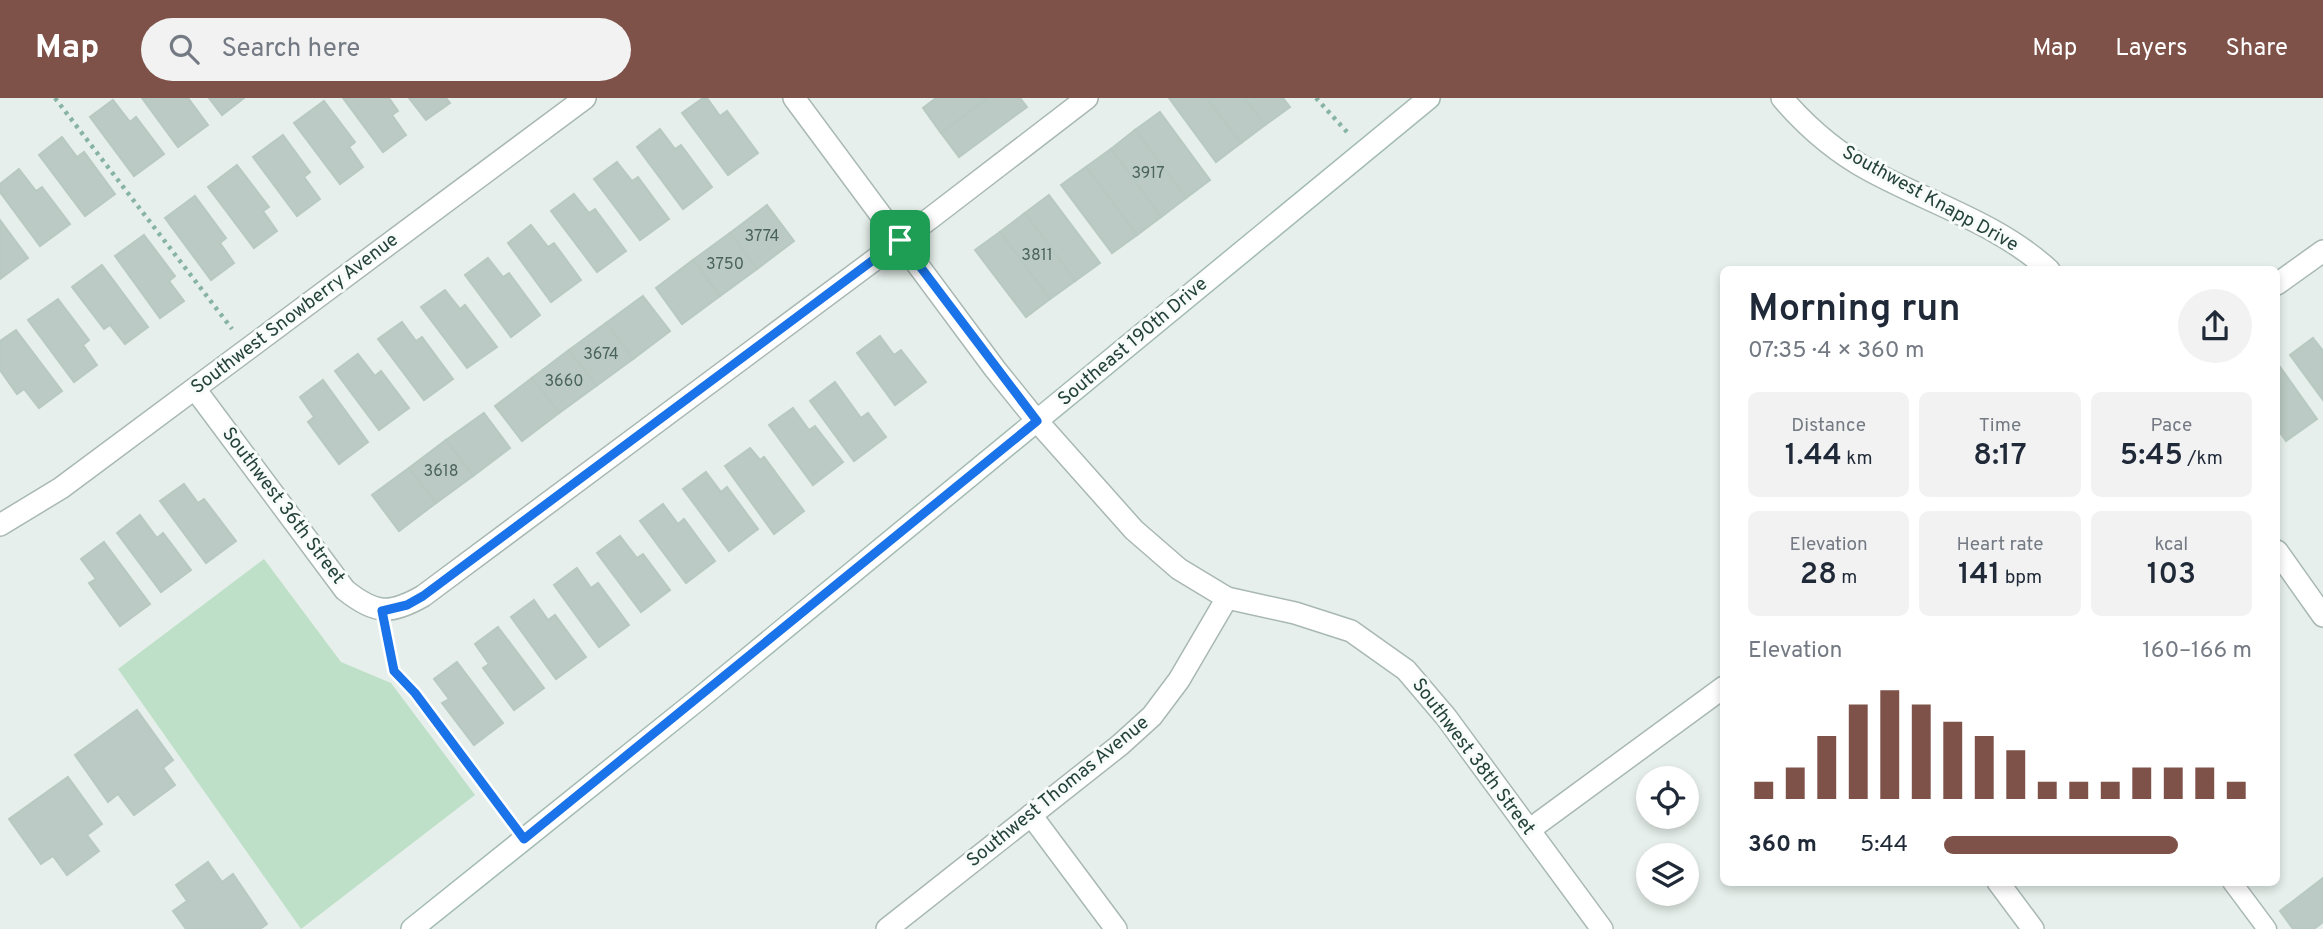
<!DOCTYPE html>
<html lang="en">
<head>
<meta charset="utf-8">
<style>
  :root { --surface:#fff; --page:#f2f2f3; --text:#1f2937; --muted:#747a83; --accent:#7f5249 }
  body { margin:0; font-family:Overpass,sans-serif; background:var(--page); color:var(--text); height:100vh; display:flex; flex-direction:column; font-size:26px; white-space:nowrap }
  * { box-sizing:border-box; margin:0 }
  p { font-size:23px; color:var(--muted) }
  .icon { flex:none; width:38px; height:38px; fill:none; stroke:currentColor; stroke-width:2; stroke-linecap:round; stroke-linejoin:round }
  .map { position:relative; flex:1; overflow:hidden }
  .side { position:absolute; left:1720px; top:168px; width:560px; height:620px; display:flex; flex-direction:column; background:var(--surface); border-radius:10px; box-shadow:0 4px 10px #0003 }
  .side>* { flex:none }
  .buttons { position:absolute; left:1636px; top:668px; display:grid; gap:14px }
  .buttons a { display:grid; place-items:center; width:63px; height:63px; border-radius:50%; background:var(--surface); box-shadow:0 4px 10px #0003; font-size:35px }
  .pin { position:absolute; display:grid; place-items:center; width:60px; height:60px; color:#fff; margin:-30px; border-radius:14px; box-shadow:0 4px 10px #0006 }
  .round { display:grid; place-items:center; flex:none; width:74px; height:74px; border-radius:37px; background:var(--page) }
  .overview { display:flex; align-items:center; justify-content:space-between; height:119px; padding:0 28px }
  h1 { font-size:38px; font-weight:600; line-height:52px }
  .figures { display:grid; grid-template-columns:repeat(3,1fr); gap:10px; height:119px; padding:7px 28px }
  .figures div { display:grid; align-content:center; border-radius:10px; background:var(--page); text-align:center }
  .figures b { font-size:30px; font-weight:600 }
  .figures small { font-size:19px; font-weight:400 }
  .figures p { font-size:19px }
  .chart { height:196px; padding:14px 28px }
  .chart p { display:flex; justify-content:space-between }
  .chart svg { width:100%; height:126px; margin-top:7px; stroke:var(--accent); stroke-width:6 }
  ul { padding:0 28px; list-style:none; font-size:23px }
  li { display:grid; grid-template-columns:112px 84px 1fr; align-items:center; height:52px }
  li i { height:18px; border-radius:9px; background:var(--accent) }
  header { display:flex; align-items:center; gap:42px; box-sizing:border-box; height:98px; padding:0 35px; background:var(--accent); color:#fff }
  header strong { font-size:33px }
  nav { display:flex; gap:38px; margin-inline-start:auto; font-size:24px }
  .search { width:490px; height:63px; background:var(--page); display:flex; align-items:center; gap:18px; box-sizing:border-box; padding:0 24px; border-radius:38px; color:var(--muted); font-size:26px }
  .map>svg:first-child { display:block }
  .green { fill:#bfe0c8 }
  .building { fill:#bbcac4; stroke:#b8c9c2; stroke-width:2 }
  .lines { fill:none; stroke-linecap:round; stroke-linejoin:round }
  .service-casing { stroke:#a8b8b2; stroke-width:21 }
  .minor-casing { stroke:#a8b8b2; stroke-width:24 }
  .tertiary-casing { stroke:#a8b8b2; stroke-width:24 }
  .secondary-casing { stroke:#a4bbb3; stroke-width:24 }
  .path { stroke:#86b3a5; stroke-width:4.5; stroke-dasharray:3.5 5; stroke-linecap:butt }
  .service { stroke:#fff; stroke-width:18 }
  .minor { stroke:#fff; stroke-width:21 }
  .tertiary { stroke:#fff; stroke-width:21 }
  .secondary { stroke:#fff; stroke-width:21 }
  .route-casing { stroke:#fff; stroke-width:14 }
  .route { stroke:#1a73e8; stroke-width:9 }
  .labels { text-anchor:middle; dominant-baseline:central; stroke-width:6; stroke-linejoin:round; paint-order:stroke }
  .number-label { font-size:16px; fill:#4a645c }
  .street-label { font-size:19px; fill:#24423a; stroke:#f7fbf9 }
</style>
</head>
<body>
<header>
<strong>Map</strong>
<div class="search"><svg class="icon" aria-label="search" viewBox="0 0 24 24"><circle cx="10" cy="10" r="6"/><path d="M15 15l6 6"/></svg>Search here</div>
<nav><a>Map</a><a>Layers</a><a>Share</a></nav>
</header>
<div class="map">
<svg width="2323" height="831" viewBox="0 0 2323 831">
  <rect width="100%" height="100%" fill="#e6efeb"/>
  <path class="green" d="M264 461 341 564 391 585 475 697 301 831 118 571Z"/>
  <g class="building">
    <path d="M142 0H188L208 27 178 49Z"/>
    <path d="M209 0H244L222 17Z"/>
    <path d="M343 0H389L398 13 392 17 406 37 383 54Z"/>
    <path d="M409 0H446L450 5 426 22Z"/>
    <path d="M703 0H707L720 18 727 13 758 55 728 77 682 15Z"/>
    <path d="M936 0H988L941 35 923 10Z"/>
    <path d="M988 0H1020L1027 9 959 59 941 35Z"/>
    <path d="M1169 0H1207L1241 45 1216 64Z"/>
    <path d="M1207 0H1245L1265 27 1241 45Z"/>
    <path d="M1245 0H1283L1290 9 1265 27Z"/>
    <path d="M113 2 130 24 136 19 164 56 134 78 90 19Z"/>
    <path d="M324 3 355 44 349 49 363 69 340 86 294 25Z"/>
    <path d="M1160 14 1210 82 1186 100 1135 32Z"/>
    <path d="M660 31 675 51 681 47 712 89 683 111 637 49Z"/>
    <path d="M1135 32 1186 100 1161 119 1111 51Z"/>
    <path d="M283 37 310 74 304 79 320 101 297 118 253 59Z"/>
    <path d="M62 39 77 59 84 54 115 96 85 118 39 57Z"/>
    <path d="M1111 51 1161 119 1137 137 1086 69Z"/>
    <path d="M617 64 632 83 638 79 669 121 640 142 594 81Z"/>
    <path d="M237 67 269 109 263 113 277 133 254 150 208 89Z"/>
    <path d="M1086 69 1137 137 1112 155 1061 87Z"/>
    <path d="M19 71 36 93 42 89 70 126 40 148 0 94V86Z"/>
    <path d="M574 96 589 115 595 111 626 153 597 174 551 113Z"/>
    <path d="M1049 97 1100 165 1075 183 1025 115Z"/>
    <path d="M195 98 226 140 220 145 234 165 211 182 165 120Z"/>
    <path d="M767 107 794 143 757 171 730 135Z"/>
    <path d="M1025 115 1075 183 1050 201 1000 134Z"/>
    <path d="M0 122 28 160 0 181Z"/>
    <path d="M531 127 548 149 554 145 581 182 551 204 508 145Z"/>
    <path d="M1000 134 1050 201 1026 219 975 152Z"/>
    <path d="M730 135 757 171 720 198 693 162Z"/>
    <path d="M144 137 175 178 169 183 184 203 160 220 115 158Z"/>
    <path d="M488 160 503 179 509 175 540 217 511 239 465 177Z"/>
    <path d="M693 162 720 198 682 226 656 190Z"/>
    <path d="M102 167 148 229 125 246 110 227 104 231 72 189Z"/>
    <path d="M445 192 460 211 465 207 497 249 467 270 421 209Z"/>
    <path d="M643 198 670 233 633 261 606 225Z"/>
    <path d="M58 201 89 242 83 247 97 267 74 284 28 222Z"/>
    <path d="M402 224 416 243 422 239 453 281 424 302 378 241Z"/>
    <path d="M606 225 633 261 596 288 569 252Z"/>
    <path d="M16 232 62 293 39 310 24 291 17 296 0 272V243Z"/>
    <path d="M880 238 894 257 901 252 926 284 895 307 857 255Z"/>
    <path d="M2313 240 2323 253V302L2290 257Z"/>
    <path d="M569 252 596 288 559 315 532 280Z"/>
    <path d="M358 256 375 278 381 273 409 310 379 332 335 273Z"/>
    <path d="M2278 266 2317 321 2286 343 2277 330Z"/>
    <path d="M532 280 559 315 522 343 495 308Z"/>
    <path d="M323 282 368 344 339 366 308 324 314 319 300 299Z"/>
    <path d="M835 284 861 320 868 315 886 339 854 363 810 303Z"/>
    <path d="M793 310 809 332 815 328 843 364 813 387 769 327Z"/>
    <path d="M484 315 510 350 473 378 446 342Z"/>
    <path d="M446 342 473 378 436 405 409 370Z"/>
    <path d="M750 350 760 362 764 359 804 413 774 436 725 368Z"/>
    <path d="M409 370 436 405 399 433 372 397Z"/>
    <path d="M706 374 721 394 727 389 758 431 729 453 683 391Z"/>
    <path d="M184 386 198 405 204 401 236 443 206 465 160 403Z"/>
    <path d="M663 406 678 426 684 421 715 463 686 485 640 423Z"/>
    <path d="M140 417 157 440 163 435 191 472 161 494 117 435Z"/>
    <path d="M620 438 637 460 643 456 670 492 641 514 597 455Z"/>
    <path d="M104 444 150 506 120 528 89 485 96 481 81 461Z"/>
    <path d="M577 470 591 490 598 485 629 527 599 549 554 487Z"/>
    <path d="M534 502 548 522 555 517 586 559 556 581 511 519Z"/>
    <path d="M498 529 544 590 514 612 483 570 489 566 475 546Z"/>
    <path d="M457 564 503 625 474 647 442 605 449 601 434 581Z"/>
    <path d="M137 612 173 662 163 670 175 687 134 717 118 696 108 704 75 657Z"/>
    <path d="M68 679 102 726 87 737 99 753 67 777 53 758 41 766 9 721Z"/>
    <path d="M208 764 222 784 233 776 267 826 260 831H186L173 813 187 803 176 787Z"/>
    <path d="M2323 780V824L2314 831H2293L2280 813Z"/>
  </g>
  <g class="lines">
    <defs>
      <path id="service" d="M2232 784 2267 831"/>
      <g id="minor">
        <path d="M794 0 995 271 1037 323 1134 432 1179 471 1227 500 1295 515 1351 533 1406 572 1446 619 1602 831"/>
        <path d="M2277 186 2323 153"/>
        <path d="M195 291 345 492C375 516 390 517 423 498L932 119 1087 0"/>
        <path d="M0 427 61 390 585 0"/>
        <path d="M1031 717 1116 831"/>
        <path d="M1529 732 1724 589"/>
        <path d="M1998 784 2033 831"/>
        <path d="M887 831 1120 647 1152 618 1179 582 1227 500"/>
      </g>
      <g id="tertiary">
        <path d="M1782 0C1806 28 1836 54 1869 72 1929 105 1998 125 2049 172"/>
        <path d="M2277 453 2323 518"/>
      </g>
      <path id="secondary" d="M412 831 700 600 1429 0"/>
    </defs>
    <use href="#service" class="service-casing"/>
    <use href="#minor" class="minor-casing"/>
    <use href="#tertiary" class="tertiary-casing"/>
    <use href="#secondary" class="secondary-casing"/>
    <g class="path">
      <path d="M55 0 232 231"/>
      <path d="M1316 0 1347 34"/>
      <path d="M387 539 394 573 415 595 509 721"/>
    </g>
    <use href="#service" class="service"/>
    <use href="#minor" class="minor"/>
    <use href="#tertiary" class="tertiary"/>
    <use href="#secondary" class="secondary"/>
  </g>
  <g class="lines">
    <defs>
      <path id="route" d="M900 142 1037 323 524 741 415 595 394 573 382 513 407 507 423 498Z"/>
    </defs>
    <use href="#route" class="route-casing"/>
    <use href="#route" class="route"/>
  </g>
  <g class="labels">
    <g class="number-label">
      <text x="1148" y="76">3917</text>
      <text x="762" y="139">3774</text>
      <text x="1037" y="158">3811</text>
      <text x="725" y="167">3750</text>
      <text x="601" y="257">3674</text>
      <text x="564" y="284">3660</text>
      <text x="441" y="374">3618</text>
    </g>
    <g class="street-label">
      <text transform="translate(1930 101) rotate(29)">Southwest Knapp Drive</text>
      <text transform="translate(295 216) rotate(-37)">Southwest Snowberry Avenue</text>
      <text transform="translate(1133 244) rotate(-40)">Southeast 190th Drive</text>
      <text transform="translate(283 408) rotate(53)">Southwest 36th Street</text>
      <text transform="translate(1473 659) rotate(53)">Southwest 38th Street</text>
      <text transform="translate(1058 694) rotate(-39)">Southwest Thomas Avenue</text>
    </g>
  </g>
</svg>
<div class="buttons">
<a><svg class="icon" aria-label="locate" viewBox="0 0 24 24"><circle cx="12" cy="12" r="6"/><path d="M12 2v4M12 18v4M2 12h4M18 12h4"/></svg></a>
<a><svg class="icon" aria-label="layers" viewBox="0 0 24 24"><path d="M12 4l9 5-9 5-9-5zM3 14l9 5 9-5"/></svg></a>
</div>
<div class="pin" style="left:900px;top:142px;background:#1e9e55"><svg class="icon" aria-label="arrive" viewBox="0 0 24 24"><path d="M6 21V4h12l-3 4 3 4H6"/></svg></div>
<section class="side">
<div class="overview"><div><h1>Morning run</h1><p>07:35 · 4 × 360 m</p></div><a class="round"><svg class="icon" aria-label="share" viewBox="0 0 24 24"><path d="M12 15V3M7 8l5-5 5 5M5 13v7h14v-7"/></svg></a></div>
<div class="figures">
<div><p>Distance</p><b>1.44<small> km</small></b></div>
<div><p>Time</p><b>8:17</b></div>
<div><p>Pace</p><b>5:45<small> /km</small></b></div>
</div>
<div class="figures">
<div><p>Elevation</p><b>28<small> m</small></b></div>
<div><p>Heart rate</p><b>141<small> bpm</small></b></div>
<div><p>kcal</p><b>103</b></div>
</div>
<div class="chart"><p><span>Elevation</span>160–166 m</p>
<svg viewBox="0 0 160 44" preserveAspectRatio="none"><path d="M5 44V38M15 44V33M25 44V22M35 44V11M45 44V6M55 44V11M65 44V17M75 44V22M85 44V27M95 44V38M105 44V38M115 44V38M125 44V33M135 44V33M145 44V33M155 44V38"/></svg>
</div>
<ul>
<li><b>360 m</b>5:44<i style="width:76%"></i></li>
</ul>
</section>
</div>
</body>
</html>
